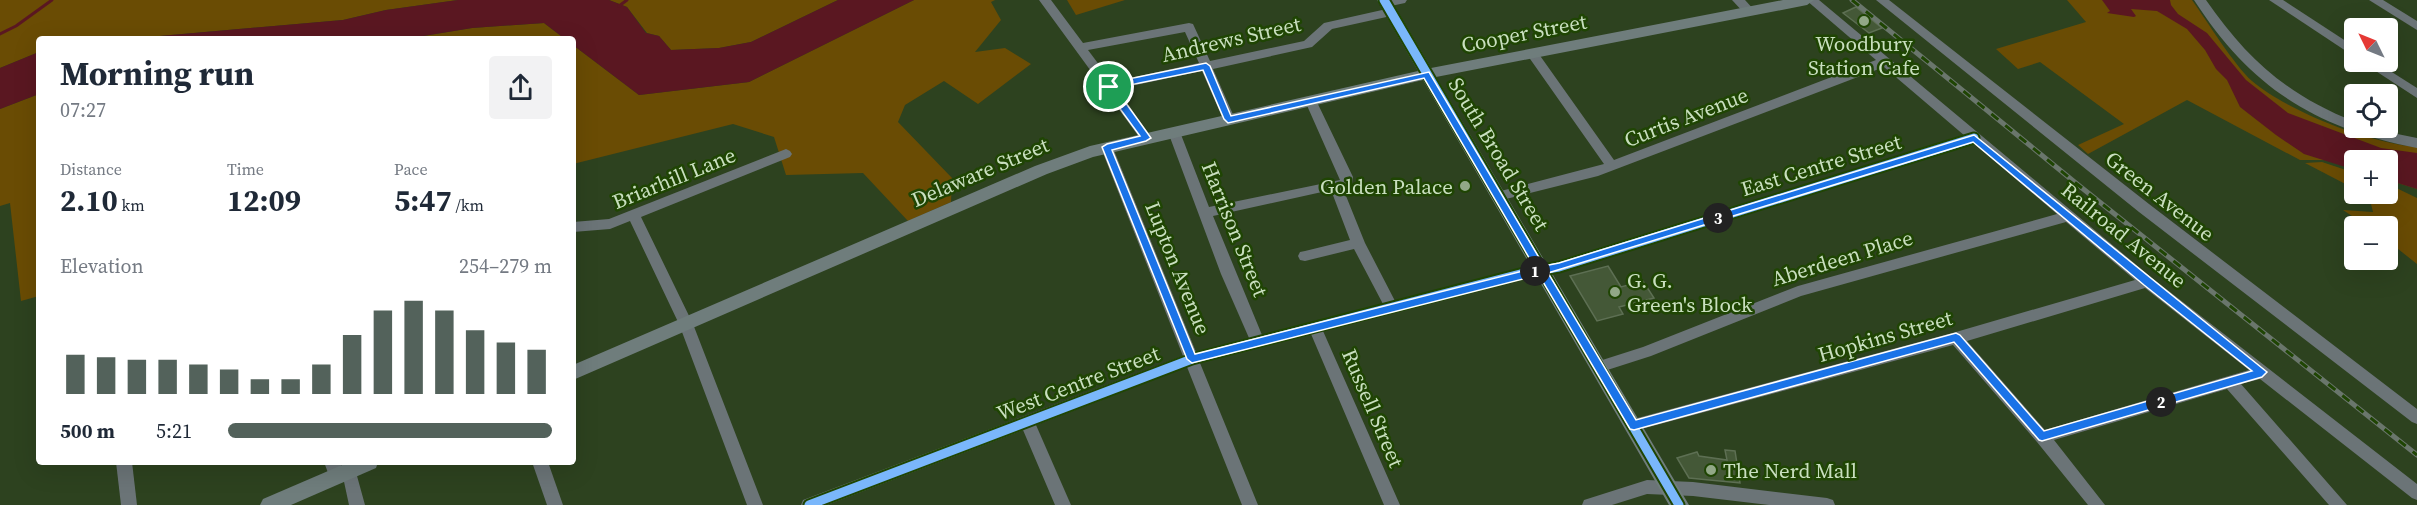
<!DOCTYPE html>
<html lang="en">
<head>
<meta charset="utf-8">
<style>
  :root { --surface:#fff; --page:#f2f2f3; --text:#1f2937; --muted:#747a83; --accent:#53625b }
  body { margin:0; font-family:"Source Serif 4",serif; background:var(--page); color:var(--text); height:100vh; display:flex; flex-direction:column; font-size:22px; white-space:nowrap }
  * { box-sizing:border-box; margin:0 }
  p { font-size:20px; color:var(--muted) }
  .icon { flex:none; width:33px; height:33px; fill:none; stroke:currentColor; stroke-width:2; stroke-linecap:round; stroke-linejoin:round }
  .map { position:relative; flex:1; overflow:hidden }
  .side { position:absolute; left:36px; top:36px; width:540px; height:429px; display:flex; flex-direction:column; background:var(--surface); border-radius:6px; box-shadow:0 6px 24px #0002 }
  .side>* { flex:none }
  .needle { width:39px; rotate:313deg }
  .controls { position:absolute; left:2344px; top:18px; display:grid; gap:12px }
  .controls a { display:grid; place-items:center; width:54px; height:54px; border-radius:6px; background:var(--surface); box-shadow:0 6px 24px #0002; font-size:30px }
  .pin { position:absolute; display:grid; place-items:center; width:51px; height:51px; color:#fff; margin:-26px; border:3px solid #fff; border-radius:50%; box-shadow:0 2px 6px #0007 }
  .km { position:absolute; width:30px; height:30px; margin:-15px; border-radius:50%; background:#222; color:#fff; font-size:16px; line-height:30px; text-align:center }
  .round { display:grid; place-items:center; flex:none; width:63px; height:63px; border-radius:6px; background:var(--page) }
  .headline { display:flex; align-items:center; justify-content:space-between; height:102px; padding:0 24px }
  h1 { font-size:33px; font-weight:700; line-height:45px }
  .stats { display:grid; grid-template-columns:repeat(3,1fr); gap:9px; height:102px; padding:6px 24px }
  .stats div { display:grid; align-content:center }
  .stats b { font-size:30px; font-weight:700 }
  .stats small { font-size:16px; font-weight:400 }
  .stats p { font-size:16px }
  .chart { height:168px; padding:12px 24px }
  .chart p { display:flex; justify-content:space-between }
  .chart svg { width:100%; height:108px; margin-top:6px; stroke:var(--accent); stroke-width:6 }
  ul { padding:0 24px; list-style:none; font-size:20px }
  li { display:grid; grid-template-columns:96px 72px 1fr; align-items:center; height:45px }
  li i { height:15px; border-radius:8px; background:var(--accent) }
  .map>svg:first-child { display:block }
  .green { fill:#6a4c04 }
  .water { fill:#5a1721 }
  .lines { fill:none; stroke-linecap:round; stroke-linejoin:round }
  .stream { stroke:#5a1721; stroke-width:3 }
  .building { fill:#445837; stroke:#5d6f53; stroke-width:1.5 }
  .minor { fill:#6b7477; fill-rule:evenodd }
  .major { fill:#6f7d7c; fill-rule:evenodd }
  .rail-casing { stroke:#6a766c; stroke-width:5 }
  .rail { stroke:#1f4503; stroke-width:3; stroke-dasharray:9; stroke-linecap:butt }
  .cycleway-casing { stroke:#1f4503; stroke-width:13 }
  .cycleway { stroke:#7ab7fb; stroke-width:9 }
  .route { fill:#1a73e8; stroke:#fff; stroke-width:1.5; fill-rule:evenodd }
  .poi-dot { fill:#92a887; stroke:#1f4503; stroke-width:2 }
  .labels { text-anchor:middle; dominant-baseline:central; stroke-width:5; stroke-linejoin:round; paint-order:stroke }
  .street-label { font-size:21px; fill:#c9dfbf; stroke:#1f4503 }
  .poi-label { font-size:21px; fill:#c9dfbf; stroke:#1f4503; text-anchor:start }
</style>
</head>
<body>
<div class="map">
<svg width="2417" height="505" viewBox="0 0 2417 505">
  <rect width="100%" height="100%" fill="#2d421f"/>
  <g class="green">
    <path d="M0 0H458L386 10 343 20 126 39H39V52L0 68Z"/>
    <path d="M609 0H838L751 42 719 48 671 50 659 36 647 33 627 7Z"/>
    <path d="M914 0H995L991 2 1001 20 975 52 1005 48 1031 64 978 104 944 81 905 105 898 122 952 178 951 202 908 221 863 173 786 175 774 137 733 124 573 164V45L639 95 749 82Z"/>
    <path d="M1067 0H1125L1076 15Z"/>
    <path d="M2067 0H2192C2207 21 2234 65 2252 81 2289 112 2369 143 2417 147V189L2388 180V160H2300L2187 100 2088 154 2078 145 2124 124 2040 62 2018 69 1996 49 2086 22Z"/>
    <path d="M544 23 565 39H405L472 28Z"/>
    <path d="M39 94V296L21 301 10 203 0 206V109Z"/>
    <path d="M2322 162 2355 173V189L2305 163Z"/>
    <path d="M2388 184 2417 198V264L2388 241V226H2367L2343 210 2373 212 2369 196 2365 194H2388Z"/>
  </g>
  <g class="water">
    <path d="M458 0H609L627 7 646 33 659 36 671 50 719 48 751 42 838 0H914L749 82 639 95 573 45V39H565L544 23 472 28 405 39H126L343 20 386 10Z"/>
    <path d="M2102 0H2170L2171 5 2178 14 2207 33 2246 80 2288 113 2381 148 2417 153V189L2388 180V160H2355V170L2304 154 2276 135 2240 107 2227 80 2216 69 2205 50 2187 29 2157 11 2131 9 2136 16 2134 17 2107 13 2110 11Z"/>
    <path d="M39 52V94L0 109V68Z"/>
  </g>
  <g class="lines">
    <g class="stream">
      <path d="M619 6 627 0"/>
      <path d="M0 34 16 26 52 0"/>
    </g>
  </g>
  <g class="building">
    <path d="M1856 7 1882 28 1869 33 1843 13Z"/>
    <path d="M1608 266 1621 287 1643 281 1654 298 1619 307 1623 314 1597 321 1570 276Z"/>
    <path d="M1725 450 1735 451 1740 483 1689 478 1677 458 1697 452 1699 456 1727 460Z"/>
  </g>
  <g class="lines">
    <g class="minor">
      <path d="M1039 0H1051L1083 43 1189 23 1193 24 1210 61 1304 41 1324 23 1391 8 1397 12 1391 16 1332 29 1312 47 1213 69 1235 119 1229 123 1223 119 1202 71 1117 89 1152 138 1146 143 1142 141ZM1185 32 1199 63 1112 82 1088 50Z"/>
      <path d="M1383 0H1407L1405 3 1386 7 1380 3Z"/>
      <path d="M1732 0H1745L1755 11 1749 15 1745 14Z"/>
      <path d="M1806 0H1819L2152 278 2417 484V500L2412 498 2260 379 2241 384 2347 505H2329L2227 389 2054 440 2105 505H2088L2037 442 1953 345 1634 431 1629 430 1627 425 1629 420 1634 419 1956 332 2135 280 2066 222 1801 296 1651 356 1598 373 1593 371 1591 367 1593 363 1643 347 1798 286 2057 214 1973 143 1559 272 1524 278 1323 331 1400 505H1384L1311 334 1200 363 1258 505H1242L1187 367 1036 425 1071 505H1055L1023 430 827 505H801L803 500 1183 356 1101 148 1103 145H1111L1113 148 1196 352 1249 338 1221 274 1168 132 1174 127 1180 132 1209 207 1340 180 1305 101 1311 97 1315 98 1353 177 1352 184 1344 191 1365 243 1395 301 1524 268 1559 262 1965 136 1884 67 1598 176 1498 201 1493 199 1491 196 1493 193 1604 164 1528 56 1526 53 1528 50H1536L1614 160 1876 60ZM1331 190 1350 240 1305 251 1300 252 1298 256 1300 260 1305 261 1354 249 1383 304 1262 335 1213 216ZM2145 288 2249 370 2045 430 1967 341Z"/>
      <path d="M1876 0H1889L2149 204 2417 409V424L2412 422 2139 212Z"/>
      <path d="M2194 0H2206C2247 59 2287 95 2355 122V128H2368L2417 138V148C2315 128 2251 88 2194 0Z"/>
      <path d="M2269 0H2283L2355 47V57Z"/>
      <path d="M2369 0H2383L2417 21V30Z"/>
      <path d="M2362 62H2376L2417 88V98Z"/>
      <path d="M786 149 790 151 792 154 790 157 641 217 693 324 763 505H747L679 324 630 221 610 229 573 232V222L609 219Z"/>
      <path d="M116 462H132L137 505H121Z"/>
      <path d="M324 462H340L342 469 344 465 349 463 354 465 365 505H349L343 477 341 481 336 483 331 481Z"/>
      <path d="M532 462H548L563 505H547Z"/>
      <path d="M1647 480 1693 482 1827 498 1833 500 1835 505H1769L1693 496 1647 494 1612 505H1582L1584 500Z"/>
    </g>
    <g class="major">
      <path d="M1377 0H1391L1431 68 1783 0H1814L1807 5 1436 77 1689 505H1669L1423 80 1093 157 1047 174 573 380V365L1035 166 1090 146 1418 71Z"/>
      <path d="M349 462H378L376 468 291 505H260L263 499Z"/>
    </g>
    <defs>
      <path id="rail" d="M1852 0 2077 184 2417 455"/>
    </defs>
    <use href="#rail" class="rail-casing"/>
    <use href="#rail" class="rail"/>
    <defs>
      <g id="cycleway">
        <path d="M1384 0 1679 505"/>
        <path d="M809 505 1192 359 1524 273 1559 267 1974 138"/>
      </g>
    </defs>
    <use href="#cycleway" class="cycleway-casing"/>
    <use href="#cycleway" class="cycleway"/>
  </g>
  <path class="route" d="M1206 63 1210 66 1231 116 1429 72 1544 266 1559 263 1974 135 2267 372 2262 377 2042 441 2039 440 1954 342 1634 430 1630 429 1539 275 1192 363 1187 359 1102 147 1107 144 1140 136 1104 87 1109 83ZM1203 70 1224 119 1228 123 1424 78 1535 268 1195 354 1112 150 1146 141 1151 138 1115 88ZM1973 142 2144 285 2252 371 2044 431 1960 335 1956 333 1636 420 1548 273Z"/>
  <g class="poi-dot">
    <circle cx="1864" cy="21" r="6"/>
    <circle cx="1465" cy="186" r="6"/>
    <circle cx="1615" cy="292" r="6"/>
    <circle cx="1711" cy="470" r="6"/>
  </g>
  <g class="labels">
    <g class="street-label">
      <text transform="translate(1524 33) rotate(-11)">Cooper Street</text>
      <text transform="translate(1231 39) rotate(-13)">Andrews Street</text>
      <text transform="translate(1686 117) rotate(-21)">Curtis Avenue</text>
      <text transform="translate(1499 154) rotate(59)">South Broad Street</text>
      <text transform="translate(1821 165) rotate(-17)">East Centre Street</text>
      <text transform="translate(980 172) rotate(-23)">Delaware Street</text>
      <text transform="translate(674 178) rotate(-22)">Briarhill Lane</text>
      <text transform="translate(2160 196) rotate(38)">Green Avenue</text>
      <text transform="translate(1235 229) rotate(68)">Harrison Street</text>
      <text transform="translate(2124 235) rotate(39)">Railroad Avenue</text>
      <text transform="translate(1842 258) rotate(-17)">Aberdeen Place</text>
      <text transform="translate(1178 268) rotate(68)">Lupton Avenue</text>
      <text transform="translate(1885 336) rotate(-16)">Hopkins Street</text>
      <text transform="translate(1078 383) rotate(-21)">West Centre Street</text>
      <text transform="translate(1373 408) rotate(67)">Russell Street</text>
    </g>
    <g class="poi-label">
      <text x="1864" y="43" text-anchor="middle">Woodbury<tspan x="1864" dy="24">Station Cafe</tspan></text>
      <text x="1453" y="186" text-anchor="end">Golden Palace</text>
      <text x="1627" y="280">G. G.<tspan x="1627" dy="24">Green's Block</tspan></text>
      <text x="1723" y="470">The Nerd Mall</text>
    </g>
  </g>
</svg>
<div class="controls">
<a><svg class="needle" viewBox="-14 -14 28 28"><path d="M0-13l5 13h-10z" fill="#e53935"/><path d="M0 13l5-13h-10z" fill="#747a83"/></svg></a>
<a><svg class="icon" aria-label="locate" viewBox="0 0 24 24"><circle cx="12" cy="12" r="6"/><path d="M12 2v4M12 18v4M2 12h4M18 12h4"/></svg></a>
<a>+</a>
<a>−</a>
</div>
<div class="pin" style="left:1109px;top:87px;background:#1e9e55"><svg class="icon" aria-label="arrive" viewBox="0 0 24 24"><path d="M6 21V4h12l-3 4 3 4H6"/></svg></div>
<b class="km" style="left:1535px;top:271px">1</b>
<b class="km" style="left:2161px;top:402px">2</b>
<b class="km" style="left:1718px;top:218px">3</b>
<section class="side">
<div class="headline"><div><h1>Morning run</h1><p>07:27</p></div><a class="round"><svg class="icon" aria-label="share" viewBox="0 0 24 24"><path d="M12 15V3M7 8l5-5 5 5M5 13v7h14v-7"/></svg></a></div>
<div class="stats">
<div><p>Distance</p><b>2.10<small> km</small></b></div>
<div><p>Time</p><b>12:09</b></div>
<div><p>Pace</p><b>5:47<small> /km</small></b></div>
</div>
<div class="chart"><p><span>Elevation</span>254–279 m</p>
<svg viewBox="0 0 160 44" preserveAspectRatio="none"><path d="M5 44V28M15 44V29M25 44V30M35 44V30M45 44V32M55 44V34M65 44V38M75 44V38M85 44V32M95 44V20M105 44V10M115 44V6M125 44V10M135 44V18M145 44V23M155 44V26"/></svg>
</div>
<ul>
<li><b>500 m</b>5:21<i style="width:100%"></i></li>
</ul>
</section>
</div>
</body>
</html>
